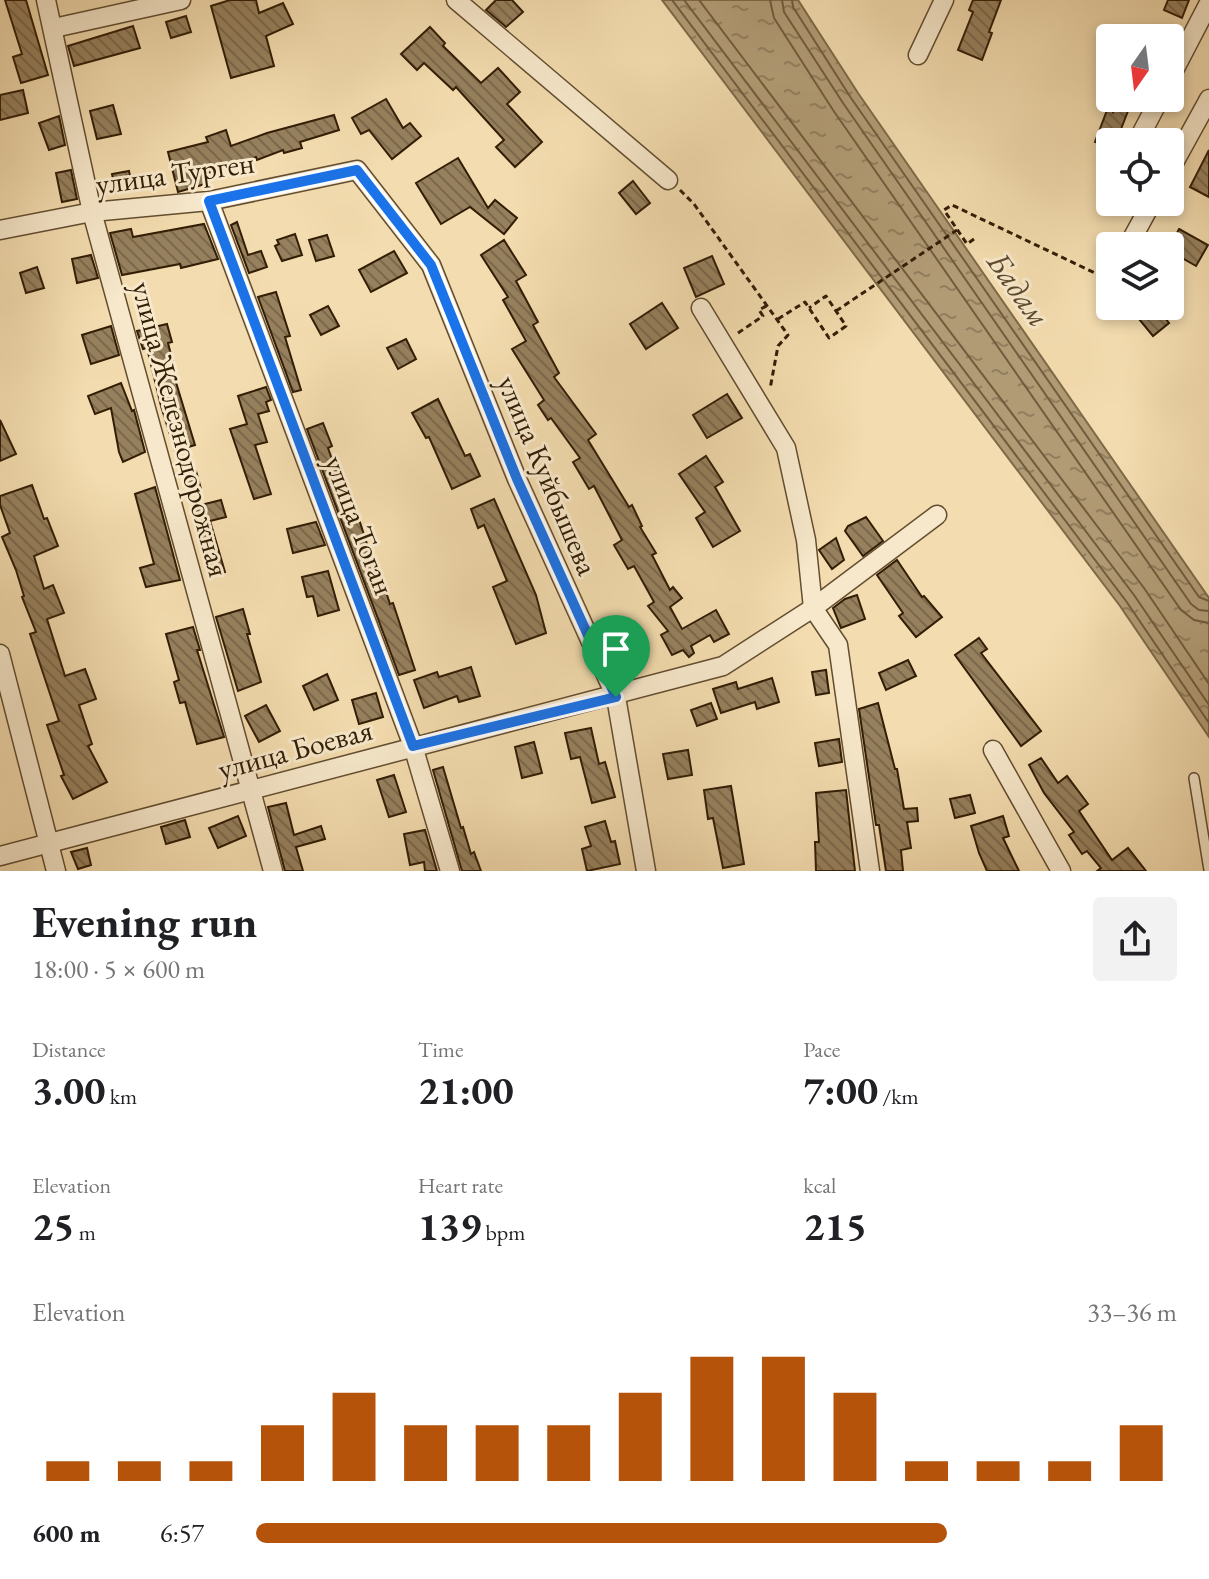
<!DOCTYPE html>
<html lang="en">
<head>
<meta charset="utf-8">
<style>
  :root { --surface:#fff; --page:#f2f2f2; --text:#202124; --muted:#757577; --accent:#b45309 }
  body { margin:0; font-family:"EB Garamond",serif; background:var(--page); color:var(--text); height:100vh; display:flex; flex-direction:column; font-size:30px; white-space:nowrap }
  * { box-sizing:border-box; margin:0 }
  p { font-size:26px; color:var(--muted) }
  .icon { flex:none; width:44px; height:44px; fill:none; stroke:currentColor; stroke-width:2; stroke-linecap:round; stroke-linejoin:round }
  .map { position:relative; height:871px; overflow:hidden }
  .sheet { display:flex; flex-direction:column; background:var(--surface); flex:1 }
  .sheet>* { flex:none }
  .needle { width:52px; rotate:194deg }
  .fabs { position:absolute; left:1096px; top:24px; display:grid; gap:16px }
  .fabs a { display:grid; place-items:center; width:88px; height:88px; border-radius:8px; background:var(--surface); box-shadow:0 4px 12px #0003; font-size:40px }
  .pin { position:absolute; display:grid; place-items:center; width:68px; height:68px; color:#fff; margin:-82px -34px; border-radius:50% 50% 50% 0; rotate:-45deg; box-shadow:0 0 8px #0007 }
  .pin .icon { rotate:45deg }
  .round { display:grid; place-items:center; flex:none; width:84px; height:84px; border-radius:8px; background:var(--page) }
  .overview { display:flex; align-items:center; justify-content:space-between; height:136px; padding:0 32px }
  h1 { font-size:44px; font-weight:700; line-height:60px }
  .stats { display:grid; grid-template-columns:repeat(3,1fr); gap:12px; height:136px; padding:8px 32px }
  .stats div { display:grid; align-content:center }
  .stats b { font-size:40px; font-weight:700 }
  .stats small { font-size:22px; font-weight:400 }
  .stats p { font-size:22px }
  .chart { height:224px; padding:16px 32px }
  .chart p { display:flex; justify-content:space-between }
  .chart svg { width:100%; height:144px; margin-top:8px; stroke:var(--accent); stroke-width:6 }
  ul { padding:0 32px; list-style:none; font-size:26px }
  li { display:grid; grid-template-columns:128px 96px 1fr; align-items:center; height:60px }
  li i { height:20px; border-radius:10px; background:var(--accent) }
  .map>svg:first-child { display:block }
  .water { fill:url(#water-ripples); stroke:#7e6948; stroke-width:2 }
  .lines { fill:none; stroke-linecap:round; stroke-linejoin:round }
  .shore { stroke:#725c3d; stroke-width:2 }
  .building { fill:url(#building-back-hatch); stroke:#321d05; stroke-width:2 }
  .lane-casing { stroke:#624d30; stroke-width:12 }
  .street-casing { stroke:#624d30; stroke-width:21 }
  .path { stroke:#321d05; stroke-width:3; stroke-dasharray:6 4; stroke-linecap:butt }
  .lane { stroke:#f7e8cb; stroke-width:9 }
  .street { stroke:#f7e8cb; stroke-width:18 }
  .route-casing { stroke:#fff; stroke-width:16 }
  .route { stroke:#1a73e8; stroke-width:10 }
  .labels { text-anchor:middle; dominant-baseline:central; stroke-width:6; stroke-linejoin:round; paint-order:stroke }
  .street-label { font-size:30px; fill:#321d05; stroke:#f7e8cb }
  .water-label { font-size:32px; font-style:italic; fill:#5e492c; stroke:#f7e8cb }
</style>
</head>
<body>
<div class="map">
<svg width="1209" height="871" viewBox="0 0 1209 871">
  <defs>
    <pattern id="water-ripples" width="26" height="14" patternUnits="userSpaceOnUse" patternTransform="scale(2)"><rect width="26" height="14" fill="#b19b75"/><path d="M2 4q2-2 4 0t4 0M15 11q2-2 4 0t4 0" fill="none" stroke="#917e5e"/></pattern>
    <pattern id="building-back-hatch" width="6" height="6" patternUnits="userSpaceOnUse" patternTransform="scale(2)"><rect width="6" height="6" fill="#96805d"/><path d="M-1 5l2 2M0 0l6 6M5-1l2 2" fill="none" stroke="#7b684b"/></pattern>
  </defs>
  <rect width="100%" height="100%" fill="#f3dcaf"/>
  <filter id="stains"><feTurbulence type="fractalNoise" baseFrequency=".0025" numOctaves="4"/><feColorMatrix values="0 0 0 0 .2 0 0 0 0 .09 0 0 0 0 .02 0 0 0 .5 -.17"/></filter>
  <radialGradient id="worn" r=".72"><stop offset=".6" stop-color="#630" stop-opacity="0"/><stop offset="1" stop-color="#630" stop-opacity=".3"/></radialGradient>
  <path class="water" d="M662 0H798L858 93 1209 598V737L1120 606Z"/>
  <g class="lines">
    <g class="shore">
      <path d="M672 0 1126 601 1209 723"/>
      <path d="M684 0 1134 595 1209 705"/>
      <path d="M699 0 1144 588 1209 684"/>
      <path d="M770 0 774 18 833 110 1181 610 1194 620 1209 623"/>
      <path d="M782 0 784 12 843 103 1191 604 1199 610 1209 611"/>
      <path d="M792 0 793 7 851 98 1199 597 1209 601"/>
    </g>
  </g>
  <g class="building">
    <path d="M5 0H26L48 75 21 83 13 57 22 54Z"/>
    <path d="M230 0H256L259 13 283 3 293 24 266 36 274 66 231 78 211 6Z"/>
    <path d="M496 0H512L523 12 506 27 486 10Z"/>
    <path d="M973 0H1001L989 32 992 33 982 60 958 50 973 12 969 10Z"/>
    <path d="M1168 0H1189L1182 18 1164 10Z"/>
    <path d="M186 16 191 32 171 38 166 22Z"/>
    <path d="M133 26 140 48 74 66 68 46Z"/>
    <path d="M430 27 445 43 443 46 481 83 498 68 520 92 507 104 542 142 515 167 496 147 504 140 456 87 453 90 424 63 417 70 401 54Z"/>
    <path d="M23 90 28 113 0 120V95Z"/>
    <path d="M1118 98H1133L1116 142H1110V147L1095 142 1109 105 1113 112Z"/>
    <path d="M386 99 403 128 410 123 421 136 392 159 369 130 361 134 352 118Z"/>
    <path d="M113 105 121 134 97 139 90 111Z"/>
    <path d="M334 115 339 130 300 142 302 148 284 153 283 150 257 160 256 157 202 175 205 184 178 192 168 152 208 142 206 137 226 130 231 146 267 133Z"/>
    <path d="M59 116 65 145 49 150 39 123Z"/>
    <path d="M1209 150V197L1190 187Z"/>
    <path d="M458 158 488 208 495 200 517 218 504 234 470 207 441 224 416 183Z"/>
    <path d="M71 170 77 199 62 202 56 173Z"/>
    <path d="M129 171 133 190 116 193 112 174Z"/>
    <path d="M633 181 650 203 636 214 619 193Z"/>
    <path d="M237 222 248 255 261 251 267 267 249 273 231 225Z"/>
    <path d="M204 224 218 259 181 268 180 264 122 275 110 233 131 229 133 237Z"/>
    <path d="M1179 229 1208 245 1196 266 1170 251V246Z"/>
    <path d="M295 234 302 255 282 261 275 246 279 244 277 240Z"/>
    <path d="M327 235 334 256 316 261 309 240Z"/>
    <path d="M504 240 526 275 516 281 538 322 533 325 559 373 554 377 596 434 588 440 629 507 632 505 642 526 640 527 656 553 652 555 670 590 673 587 682 598 670 607 682 629 716 610 729 634 714 642 710 635 691 646 694 653 689 657 683 650 672 655 661 635 668 631 648 606 654 602 634 566 628 569 614 545 622 540 594 486 589 489 573 462 580 458 551 418 548 420 538 405 544 400 512 349 526 341 503 300 508 297 481 255Z"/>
    <path d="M394 251 407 273 371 292 359 270Z"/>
    <path d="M91 255 98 278 77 283 72 259Z"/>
    <path d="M712 256 724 284 696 297 684 268Z"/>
    <path d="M37 267 44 288 26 293 20 273Z"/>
    <path d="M276 292 290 336 285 337 301 390 293 392 258 297Z"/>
    <path d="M662 303 678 328 646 349 630 324Z"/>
    <path d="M328 306 339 326 321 335 310 315Z"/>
    <path d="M1143 306H1156L1169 323 1153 336 1134 313Z"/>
    <path d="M167 324 172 342 168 343 177 378 175 379 195 445 175 451 161 406 147 348 143 349 137 331Z"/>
    <path d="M111 326 119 355 91 364 82 335Z"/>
    <path d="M406 339 416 359 398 369 387 348Z"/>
    <path d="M121 383 132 411 134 410 145 452 123 462 119 452 111 408 95 414 88 396Z"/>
    <path d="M266 387 271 400 266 402 269 411 258 414 267 442 255 445 271 494 254 499 230 429 247 424 238 396Z"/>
    <path d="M727 394 742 418 707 438 693 415Z"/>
    <path d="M438 399 465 456 470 454 480 476 452 489 429 437 426 438 412 413Z"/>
    <path d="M0 420 16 454 0 461Z"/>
    <path d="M323 423 332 446 328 448 343 490 349 488 375 569 378 568 390 604 393 603 415 670 399 675 307 429Z"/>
    <path d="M706 456 723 482 715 487 740 531 713 547 696 518 705 512 679 474Z"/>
    <path d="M196 471 201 489 189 492 184 474Z"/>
    <path d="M32 485 44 519 47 518 58 546 34 556 44 589 53 585 64 613 47 619 65 676 85 669 96 699 79 705 92 744 88 746 107 782 73 799 61 776 64 775 47 725 59 721 30 634 36 632 22 597 24 596 16 570 2 537 10 533 0 505V496Z"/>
    <path d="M155 487 180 580 146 587 140 568 154 564 135 494Z"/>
    <path d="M494 499 536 595 546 633 516 644 493 587 507 581 484 525 478 528 471 509Z"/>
    <path d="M221 500 226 517 210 521 225 572 210 576 193 507Z"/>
    <path d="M866 517 883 541 863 556 845 531 848 526Z"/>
    <path d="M316 522 325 545 293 553 287 529Z"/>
    <path d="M836 538 844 560 832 569 819 550Z"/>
    <path d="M897 560 922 597 924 596 942 617 916 637 899 616 903 613 877 575Z"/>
    <path d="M328 571 339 610 318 616 313 596 307 597 302 577Z"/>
    <path d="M857 595 865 619 841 628 833 608 845 599Z"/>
    <path d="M243 609 250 634H247L261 682 238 691 216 617Z"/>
    <path d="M193 627 200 650H197L224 737 197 744 185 702 180 703 174 682 179 680 166 634Z"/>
    <path d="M979 638 987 649 981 653 1041 731 1021 746 955 655Z"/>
    <path d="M908 660 916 676 886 690 879 673Z"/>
    <path d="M471 667 480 696 459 702 457 696 424 708 414 680 437 672 439 677Z"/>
    <path d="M826 670 829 693 816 695 812 672Z"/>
    <path d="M327 674 338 700 314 710 303 686Z"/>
    <path d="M772 678 779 702 757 709 755 702 721 713 713 689 736 682 738 689Z"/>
    <path d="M376 693 383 717 359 724 352 700Z"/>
    <path d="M711 703 717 719 697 726 691 710Z"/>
    <path d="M878 703 895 769H897L904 809 917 808 918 821 907 822 911 848 901 850 903 871H886L879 825H876L859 709Z"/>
    <path d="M266 705 280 731 259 742 245 716Z"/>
    <path d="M591 728 599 764 605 762 615 797 592 803 580 757 571 759 565 733Z"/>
    <path d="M839 739 842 762 819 766 815 743Z"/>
    <path d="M534 742 542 773 522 778 515 747Z"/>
    <path d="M688 750 692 775 668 779 663 754Z"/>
    <path d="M1041 758 1058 783 1067 776 1088 804 1079 811 1112 860 1128 848 1146 871H1097L1101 868 1087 851 1082 854 1069 835 1074 832 1044 793 1029 765Z"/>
    <path d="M443 767 461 828 463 827 471 854 474 852 481 871H462L433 770Z"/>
    <path d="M394 775 406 812 389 817 377 780Z"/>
    <path d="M731 786 744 864 723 868 713 818 708 819 704 790Z"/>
    <path d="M846 790 855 871H816L815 842H819L816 793Z"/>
    <path d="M970 795 975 813 955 818 950 799Z"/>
    <path d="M286 803 294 835 321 826 325 839 296 847 303 871H285L268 807Z"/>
    <path d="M238 816 246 836 218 848 209 828Z"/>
    <path d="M1003 816 1009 836 1003 838 1019 871H987L979 853 971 826Z"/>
    <path d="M185 820 190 837 166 844 161 827Z"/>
    <path d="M605 821 611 842 615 841 620 864 587 871 582 849 591 846 585 827Z"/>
    <path d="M425 830 437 871H425L424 862 410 865 404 834Z"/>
    <path d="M87 848 91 865 78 869 71 852Z"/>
  </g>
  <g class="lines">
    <defs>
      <path id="lane" d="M1194 778 1209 870"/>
      <g id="street">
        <path d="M46 0 92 212 273 871"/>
        <path d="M456 0 668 180"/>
        <path d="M54 28 181 0"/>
        <path d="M918 55 944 0"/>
        <path d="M1170 78 1209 3"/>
        <path d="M1137 142 1160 98"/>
        <path d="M1170 170 1209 99"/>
        <path d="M209 201 413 746 450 871"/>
        <path d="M0 230 92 212 209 201 357 170 431 265 517 479 616 697 646 871"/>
        <path d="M1128 246 1152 202"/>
        <path d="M1109 280 1110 277"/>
        <path d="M701 308 786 448 806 540 813 608 838 645 870 871"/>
        <path d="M0 654 56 871"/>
        <path d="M993 750 1061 871"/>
        <path d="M0 856 723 666 813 608 937 515"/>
      </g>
    </defs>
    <use href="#lane" class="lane-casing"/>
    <use href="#street" class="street-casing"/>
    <g class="path">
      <path d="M680 190 694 204 788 335 778 346 770 389"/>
      <path d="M974 239 967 244 944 210 952 205 1095 273"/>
      <path d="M836 311 957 230"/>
      <path d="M778 319 805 302 829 338 846 326 826 296 809 308"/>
      <path d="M738 333 763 316 759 310 768 305"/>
    </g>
    <use href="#lane" class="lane"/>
    <use href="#street" class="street"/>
  </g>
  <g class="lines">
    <defs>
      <path id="route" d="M357 170 431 265 517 479 616 697 413 746 209 201Z"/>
    </defs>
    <use href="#route" class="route-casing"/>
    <use href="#route" class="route"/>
  </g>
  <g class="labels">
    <g class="street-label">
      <text transform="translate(175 173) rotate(-8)">улица Турген</text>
      <text transform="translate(181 429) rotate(75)">улица Железнодорожная</text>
      <text transform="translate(548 475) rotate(67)">улица Куйбышева</text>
      <text transform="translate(360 525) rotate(69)">улица Тоган</text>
      <text transform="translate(295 749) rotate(-15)">улица Боевая</text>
    </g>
    <g class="water-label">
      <text transform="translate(1019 289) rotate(55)">Бадам</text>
    </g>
  </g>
  <rect width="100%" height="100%" filter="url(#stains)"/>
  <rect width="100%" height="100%" fill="url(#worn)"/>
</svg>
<div class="fabs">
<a><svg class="needle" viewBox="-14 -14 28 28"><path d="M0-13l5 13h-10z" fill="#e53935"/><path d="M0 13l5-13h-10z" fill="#757577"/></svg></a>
<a><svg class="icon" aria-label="locate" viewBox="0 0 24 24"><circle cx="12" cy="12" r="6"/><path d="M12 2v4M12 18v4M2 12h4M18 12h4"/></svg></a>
<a><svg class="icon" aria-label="layers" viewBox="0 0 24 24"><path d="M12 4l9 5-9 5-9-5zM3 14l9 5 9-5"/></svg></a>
</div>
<div class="pin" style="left:616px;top:697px;background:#1e9e55"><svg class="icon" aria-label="arrive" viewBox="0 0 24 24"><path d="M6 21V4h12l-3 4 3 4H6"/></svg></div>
</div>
<section class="sheet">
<div class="overview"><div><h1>Evening run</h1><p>18:00 · 5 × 600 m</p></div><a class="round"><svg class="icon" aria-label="share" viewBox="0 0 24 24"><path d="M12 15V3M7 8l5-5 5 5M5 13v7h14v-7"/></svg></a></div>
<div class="stats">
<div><p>Distance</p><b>3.00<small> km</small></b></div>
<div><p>Time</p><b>21:00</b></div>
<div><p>Pace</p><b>7:00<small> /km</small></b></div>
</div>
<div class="stats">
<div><p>Elevation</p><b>25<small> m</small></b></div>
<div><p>Heart rate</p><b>139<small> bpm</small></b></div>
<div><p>kcal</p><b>215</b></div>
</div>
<div class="chart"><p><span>Elevation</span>33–36 m</p>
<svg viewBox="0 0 160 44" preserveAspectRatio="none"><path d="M5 44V38M15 44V38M25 44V38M35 44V27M45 44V17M55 44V27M65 44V27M75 44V27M85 44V17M95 44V6M105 44V6M115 44V17M125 44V38M135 44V38M145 44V38M155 44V27"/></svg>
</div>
<ul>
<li><b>600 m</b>6:57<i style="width:75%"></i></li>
</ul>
</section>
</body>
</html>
